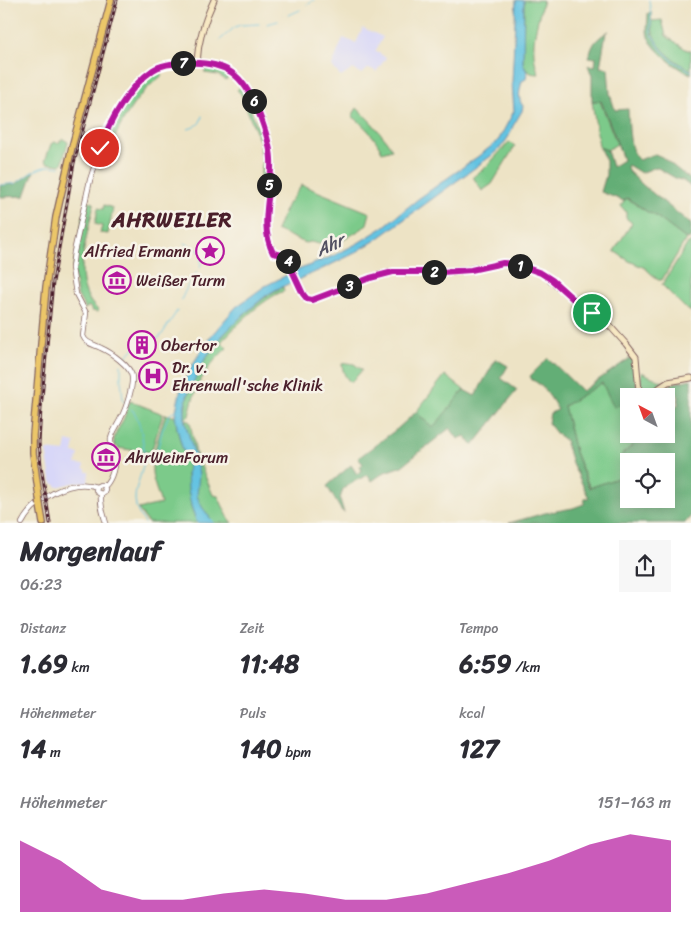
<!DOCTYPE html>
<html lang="de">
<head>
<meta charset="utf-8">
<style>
  :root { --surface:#fff; --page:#f7f7f7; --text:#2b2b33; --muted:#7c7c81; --accent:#b5179e }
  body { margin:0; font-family:Sriracha,sans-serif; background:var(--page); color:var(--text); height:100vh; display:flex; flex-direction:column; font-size:19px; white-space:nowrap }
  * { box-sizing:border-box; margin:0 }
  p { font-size:16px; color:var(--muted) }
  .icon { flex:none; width:28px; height:28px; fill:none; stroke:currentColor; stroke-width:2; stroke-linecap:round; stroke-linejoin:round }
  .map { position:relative; height:523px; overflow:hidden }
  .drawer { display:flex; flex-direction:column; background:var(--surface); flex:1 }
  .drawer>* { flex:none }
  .needle { width:32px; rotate:319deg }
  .controls { position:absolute; left:620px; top:388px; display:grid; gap:10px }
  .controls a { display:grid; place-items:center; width:55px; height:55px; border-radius:0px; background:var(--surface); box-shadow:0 2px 12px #0003; font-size:25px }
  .pin { position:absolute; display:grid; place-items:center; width:42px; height:42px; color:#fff; margin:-21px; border:2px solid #fff; border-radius:50%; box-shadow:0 1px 5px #0007 }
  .km { position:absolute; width:25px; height:25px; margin:-12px; border-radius:50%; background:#222; color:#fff; font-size:14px; line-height:25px; text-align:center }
  .round { display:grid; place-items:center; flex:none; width:52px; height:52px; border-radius:0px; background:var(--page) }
  .summary { display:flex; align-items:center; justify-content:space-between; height:85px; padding:0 20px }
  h1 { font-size:28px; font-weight:700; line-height:38px }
  .figures { display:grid; grid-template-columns:repeat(3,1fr); gap:8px; height:85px; padding:5px 20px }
  .figures div { display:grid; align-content:center }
  .figures b { font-size:25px; font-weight:700 }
  .figures small { font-size:14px; font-weight:400 }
  .figures p { font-size:14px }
  .chart { height:140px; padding:10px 20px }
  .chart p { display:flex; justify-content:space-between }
  .chart svg { width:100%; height:90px; margin-top:5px; fill:var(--accent); opacity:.7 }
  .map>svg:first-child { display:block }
  .built { fill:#d8d7f8 }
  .green { fill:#7bca8a; stroke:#62745a }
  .forest { fill:#64ae76; stroke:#576650 }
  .water { fill:#64c3e2; stroke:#577186 }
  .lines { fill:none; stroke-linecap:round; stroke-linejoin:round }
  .stream { stroke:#64c3e2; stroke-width:1 }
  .tertiary-casing { stroke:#836461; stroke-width:6 }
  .secondary-casing { stroke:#836461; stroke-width:7 }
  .primary-casing { stroke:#836461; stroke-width:8 }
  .tertiary { stroke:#fff; stroke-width:4.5 }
  .secondary { stroke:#f7e8c3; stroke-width:5 }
  .primary { stroke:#ebc669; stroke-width:5.5 }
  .rail-casing { stroke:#4a1f2b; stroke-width:3 }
  .rail { stroke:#f7f3e8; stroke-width:1; stroke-dasharray:4; stroke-linecap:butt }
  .primary-bridge-casing { stroke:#836461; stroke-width:8; stroke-linecap:butt }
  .primary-bridge { stroke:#ebc669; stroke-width:5.5 }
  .route-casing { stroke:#fff; stroke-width:10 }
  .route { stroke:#b5179e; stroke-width:6 }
  .labels { text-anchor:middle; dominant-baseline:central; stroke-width:5; stroke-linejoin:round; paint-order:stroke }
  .poi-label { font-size:16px; fill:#4a1f2b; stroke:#f7f3e8; text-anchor:start }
  .water-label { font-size:18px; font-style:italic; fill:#525062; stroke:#f7f3e8 }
  .district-label { font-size:21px; font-weight:bold; letter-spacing:1px; fill:#4a1f2b; stroke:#f7f3e8 }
</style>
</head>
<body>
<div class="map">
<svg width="691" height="523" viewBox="0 0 691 523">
  <rect width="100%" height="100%" fill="#f7f3e8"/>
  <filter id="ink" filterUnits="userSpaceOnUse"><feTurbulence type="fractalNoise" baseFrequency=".02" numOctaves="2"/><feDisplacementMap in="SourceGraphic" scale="10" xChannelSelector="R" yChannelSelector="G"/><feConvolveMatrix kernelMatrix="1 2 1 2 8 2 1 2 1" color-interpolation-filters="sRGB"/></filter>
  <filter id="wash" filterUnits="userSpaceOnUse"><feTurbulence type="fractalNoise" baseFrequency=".0096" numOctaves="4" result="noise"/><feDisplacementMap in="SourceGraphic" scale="20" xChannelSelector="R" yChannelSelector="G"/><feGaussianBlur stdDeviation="1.12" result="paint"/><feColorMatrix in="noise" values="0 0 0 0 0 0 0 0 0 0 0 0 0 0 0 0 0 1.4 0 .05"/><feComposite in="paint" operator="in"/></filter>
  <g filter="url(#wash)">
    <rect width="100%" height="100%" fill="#ede3c5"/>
    <g class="built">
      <path d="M363 28 383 37 376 50H375L386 58 376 72 372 69H367L362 74 353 69 341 77 332 66 343 38 356 43Z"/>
      <path d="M67 441 75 443 73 453 79 454 76 464 84 465V469H86V472H89L88 482 73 483 57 487 51 480 46 450 65 452Z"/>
    </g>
    <g class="green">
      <path d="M524 0H543C537 25 528 49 539 74 530 74 527 72 523 64Z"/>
      <path d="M662 20 666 36 687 50H691V70C677 63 658 50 653 33 652 29 652 25 651 21Z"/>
      <path d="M204 65C213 65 224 69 230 74L226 80 218 75 205 73Z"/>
      <path d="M160 69 162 76C132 96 113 136 103 169L96 167C108 131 124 89 160 69Z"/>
      <path d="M244 86 245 88 242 90 249 105 263 141 265 157 264 171 269 172 266 183 260 185 262 161 260 144 262 141 259 140 241 94 237 90 240 87 241 88Z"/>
      <path d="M592 101H600L617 144 607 150 599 147Z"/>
      <path d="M357 108C371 121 382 134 392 149L382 152C376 138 364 125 352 116Z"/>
      <path d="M63 139 68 142 62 164 61 165 47 163 45 161 51 144 54 142 58 143Z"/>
      <path d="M509 142 515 146 492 184 482 191 473 177 487 166Z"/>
      <path d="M302 185 370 213 367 224 363 228 332 247 311 242 305 243 276 230 288 204Z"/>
      <path d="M626 198 649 213 653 214 686 239 662 280H658L645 268 629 261 614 251 632 223 626 218V212L621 206Z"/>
      <path d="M86 201 94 203C89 232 73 271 89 299 91 303 95 307 99 311L97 312 92 311 89 306 85 309 77 294 73 268Z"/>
      <path d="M104 205 113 208 108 234 100 233 102 226 95 224 98 208 103 209Z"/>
      <path d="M691 242V312L684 307 662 285 688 243Z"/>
      <path d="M283 287 284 291C261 300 238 324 221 342L227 348C204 369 195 386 189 416L187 418 185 417C184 404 189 392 194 380 208 349 230 325 257 304 265 297 273 291 283 287Z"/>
      <path d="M348 363 354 364 362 370 351 383C345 377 343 373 342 364Z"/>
      <path d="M641 372 663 382 649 395 647 396C639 390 641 380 641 372Z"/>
      <path d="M445 375 464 390 433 429 416 412Z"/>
      <path d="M602 382 614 407 629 400V434H643L634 440 631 447 621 455 629 467V474L590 488 575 452 564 406Z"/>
      <path d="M130 401 163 414 151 453 118 448 114 444C113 434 120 427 124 418 126 412 128 407 130 401Z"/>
      <path d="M165 414 176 417 177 428 181 444 190 466 187 474 191 506 197 523H148L138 509 161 504C158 493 153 483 152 472 151 455 161 431 165 414Z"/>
      <path d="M185 419 190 422 196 454 213 495 218 496 230 521 233 523H215C208 517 200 506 197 497 195 490 199 481 198 473 197 454 187 437 185 419Z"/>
    </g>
    <g class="forest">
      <path d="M651 12C652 20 651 29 653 36 660 51 677 63 691 70V74C676 68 655 52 648 37 646 31 648 20 648 13Z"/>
      <path d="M609 31 606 33 600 67 608 68 610 94 615 110 628 109C629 122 628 152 639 160L655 154 662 157 691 180V187L682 180 677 179 656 167 641 173 628 165 627 167 628 171 644 186 691 224V238L686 239 653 214 649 213 627 198 624 201 601 192 606 175V161L599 147 607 150 612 167 623 160 614 134 601 101H592V76L588 65 595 66 596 58 589 57C593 42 596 39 609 31Z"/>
      <path d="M34 171 25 196 0 197V185L15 184Z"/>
      <path d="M633 356 636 367 637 392 633 396H629V400L614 407 602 383 564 406 575 452 589 488 629 474V499H666V461H629V467L621 455 631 447 634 440 643 434H666V415L678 405 679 397 670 384 691 379V516L685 523H509L545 513 573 508 584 504 585 498H589L572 463 565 440 557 434 548 423 550 413 558 410C553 401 542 383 532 380L530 376 548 358 582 391Z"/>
      <path d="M496 359 508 366 501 378 517 390 473 446 465 436 458 439 450 428 402 466 385 472 372 481 368 475 355 481 343 489 340 499 344 513 341 510 327 486 351 465 357 474 362 470 360 467 363 464 358 458 397 429 416 412 433 428 464 390 475 396Z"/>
    </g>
    <path class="water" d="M516 0H524L523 64 527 72 526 79 522 81C520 89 517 99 523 106L522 111 513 126 509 136 503 145 491 156 376 240 353 254 320 270 277 289 267 295 244 314 218 340 205 359 189 391 185 404V422L195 456 199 474 197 496 202 507 211 519 215 523H197L191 506 188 489 187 474 189 466 181 444 177 428 175 415 181 388 191 367 210 337 236 307 265 286 293 272 333 256 358 243 382 228 418 199 480 155 498 141 514 111 512 83Z"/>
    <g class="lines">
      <g class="stream">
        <path d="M649 0 651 15V33L661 49 672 60 691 71"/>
        <path d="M307 4 314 0"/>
        <path d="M289 15 300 10"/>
        <path d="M267 24 278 21"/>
        <path d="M220 40 235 27 240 25 259 24"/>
        <path d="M188 129C196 127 201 124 202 116"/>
        <path d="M0 185 16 183 32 172 41 168 49 166 60 167"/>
        <path d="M185 243 197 249 200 253"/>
        <path d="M200 267 201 264V257"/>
        <path d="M181 300 189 283 198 271"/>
        <path d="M145 341 157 339 161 336 177 311"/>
        <path d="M123 360 136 346"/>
        <path d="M121 365V379L123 400 125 403"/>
        <path d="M128 406C130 408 132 410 134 412 141 422 145 449 144 461 142 476 132 491 136 506 137 513 142 518 145 523"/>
        <path d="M145 461 154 463 162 431 169 415 176 410"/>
      </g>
    </g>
  </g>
  <g filter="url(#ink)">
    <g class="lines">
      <defs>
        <g id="tertiary">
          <path d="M105 486C112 479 116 464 114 454 113 449 110 444 111 439 112 432 118 425 121 418 126 409 133 387 132 377 131 366 110 352 101 348 94 344 86 344 83 336L86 313 76 294 72 268 74 252 90 180 104 137 124 102 132 91 149 73 154 69 163 65 181 63H197"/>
          <path d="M101 494 97 492 96 490 98 486 100 485H103L105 489 104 493 101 494C100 505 103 513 106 523"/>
          <path d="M22 523C34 500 70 477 97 487"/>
        </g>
        <g id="secondary">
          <path d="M214 0C204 21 198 40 197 63 207 64 217 64 226 69 255 85 272 139 271 170 270 197 260 228 273 253L282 255 287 260 305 297 307 299 312 300 370 278 393 272H442L471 269 503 263 516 264 541 273 546 276 572 298 608 324 626 344 636 357 639 392 643 396"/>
          <path d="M651 396 659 388 668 382 691 378"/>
        </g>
        <g id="primary">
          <path d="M39 497 33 453V435L46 287 56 217 72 147 111 0"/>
          <path d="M40 505 43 523"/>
        </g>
      </defs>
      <use href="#tertiary" class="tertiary-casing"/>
      <use href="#secondary" class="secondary-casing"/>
      <use href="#primary" class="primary-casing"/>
      <use href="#tertiary" class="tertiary"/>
      <use href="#secondary" class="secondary"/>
      <use href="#primary" class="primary"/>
      <defs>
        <path id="rail" d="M50 523 41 466 39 443 41 408 53 282 74 163 117 0"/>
      </defs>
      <use href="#rail" class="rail-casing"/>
      <use href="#rail" class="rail"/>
      <defs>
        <path id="primary-bridge" d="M39 497 40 505"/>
      </defs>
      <use href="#primary-bridge" class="primary-bridge-casing"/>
      <use href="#primary-bridge" class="primary-bridge"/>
    </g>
  </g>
  <g class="lines" filter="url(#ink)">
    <defs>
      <path id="route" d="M100 148C109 122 129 86 153 70 162 64 174 63 186 63 226 61 243 74 258 111 264 126 270 143 271 159 273 189 258 224 273 253L282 255 287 260 303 294 307 299 312 300 370 278 393 272H442L471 270 503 263 516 264 541 273 552 280 572 298 592 313"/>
    </defs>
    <use href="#route" class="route-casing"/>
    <use href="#route" class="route"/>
  </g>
  <defs>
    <symbol id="sight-ring" viewBox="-11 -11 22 22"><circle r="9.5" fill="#f7f3e8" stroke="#b5179e" stroke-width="1.5"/><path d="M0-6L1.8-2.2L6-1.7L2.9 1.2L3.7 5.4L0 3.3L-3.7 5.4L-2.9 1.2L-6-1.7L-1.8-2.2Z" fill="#b5179e"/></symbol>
    <symbol id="museum-ring" viewBox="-11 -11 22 22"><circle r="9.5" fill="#f7f3e8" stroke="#b5179e" stroke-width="1.5"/><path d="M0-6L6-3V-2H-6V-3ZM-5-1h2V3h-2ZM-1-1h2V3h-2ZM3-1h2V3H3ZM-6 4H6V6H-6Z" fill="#b5179e"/></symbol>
    <symbol id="building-ring" viewBox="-11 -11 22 22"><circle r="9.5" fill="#f7f3e8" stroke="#b5179e" stroke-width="1.5"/><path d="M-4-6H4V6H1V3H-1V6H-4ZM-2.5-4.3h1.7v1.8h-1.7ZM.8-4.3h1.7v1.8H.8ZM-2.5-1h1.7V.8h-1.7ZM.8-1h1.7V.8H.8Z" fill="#b5179e"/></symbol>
    <symbol id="hospital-ring" viewBox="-11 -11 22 22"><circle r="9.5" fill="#f7f3e8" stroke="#b5179e" stroke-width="1.5"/><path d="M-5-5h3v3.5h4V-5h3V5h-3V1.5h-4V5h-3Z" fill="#b5179e"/></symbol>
  </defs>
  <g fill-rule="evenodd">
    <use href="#sight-ring" x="194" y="235" width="32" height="32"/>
    <use href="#museum-ring" x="101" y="264" width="32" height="32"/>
    <use href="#building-ring" x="126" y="329" width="32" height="32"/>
    <use href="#hospital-ring" x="137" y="360" width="32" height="32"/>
    <use href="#museum-ring" x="90" y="441" width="32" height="32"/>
  </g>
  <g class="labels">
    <g class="poi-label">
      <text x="191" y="251" text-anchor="end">Alfried Ermann</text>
      <text x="136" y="280">Weißer Turm</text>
      <text x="161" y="345">Obertor</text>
      <text x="172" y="367">Dr. v.<tspan x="172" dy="18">Ehrenwall'sche Klinik</tspan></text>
      <text x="125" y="457">AhrWeinForum</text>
    </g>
    <g class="water-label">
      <text transform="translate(330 245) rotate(-25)">Ahr</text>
    </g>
    <g class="district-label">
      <text x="172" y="220">AHRWEILER</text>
    </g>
  </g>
</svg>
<div class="controls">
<a><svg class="needle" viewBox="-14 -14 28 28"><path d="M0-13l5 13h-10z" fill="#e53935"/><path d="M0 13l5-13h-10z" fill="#7c7c81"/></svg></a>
<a><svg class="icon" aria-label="locate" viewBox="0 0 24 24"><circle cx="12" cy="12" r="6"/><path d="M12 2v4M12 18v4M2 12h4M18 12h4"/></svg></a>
</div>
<div class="pin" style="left:592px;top:313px;background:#1e9e55"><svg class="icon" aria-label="arrive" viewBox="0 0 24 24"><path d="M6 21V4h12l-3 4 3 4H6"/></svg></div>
<div class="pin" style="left:100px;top:148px;background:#d93025"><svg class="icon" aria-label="check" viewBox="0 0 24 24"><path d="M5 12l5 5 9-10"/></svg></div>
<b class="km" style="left:520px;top:266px">1</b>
<b class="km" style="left:434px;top:272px">2</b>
<b class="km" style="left:349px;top:286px">3</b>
<b class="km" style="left:288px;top:261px">4</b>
<b class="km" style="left:269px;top:185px">5</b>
<b class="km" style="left:254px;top:101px">6</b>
<b class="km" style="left:183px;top:63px">7</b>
</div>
<section class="drawer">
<div class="summary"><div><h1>Morgenlauf</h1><p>06:23</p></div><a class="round"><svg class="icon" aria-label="share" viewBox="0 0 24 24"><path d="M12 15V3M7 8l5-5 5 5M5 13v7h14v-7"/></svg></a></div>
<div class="figures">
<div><p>Distanz</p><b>1.69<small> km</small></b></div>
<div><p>Zeit</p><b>11:48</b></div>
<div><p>Tempo</p><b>6:59<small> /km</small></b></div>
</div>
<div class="figures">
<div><p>Höhenmeter</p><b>14<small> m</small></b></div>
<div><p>Puls</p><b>140<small> bpm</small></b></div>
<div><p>kcal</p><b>127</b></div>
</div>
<div class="chart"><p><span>Höhenmeter</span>151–163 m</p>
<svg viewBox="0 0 160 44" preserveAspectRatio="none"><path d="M0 44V9L10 19L20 33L30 38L40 38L50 35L60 33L70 35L80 38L90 38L100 35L110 30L120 25L130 19L140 11L150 6L160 9V44z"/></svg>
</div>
</section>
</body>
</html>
